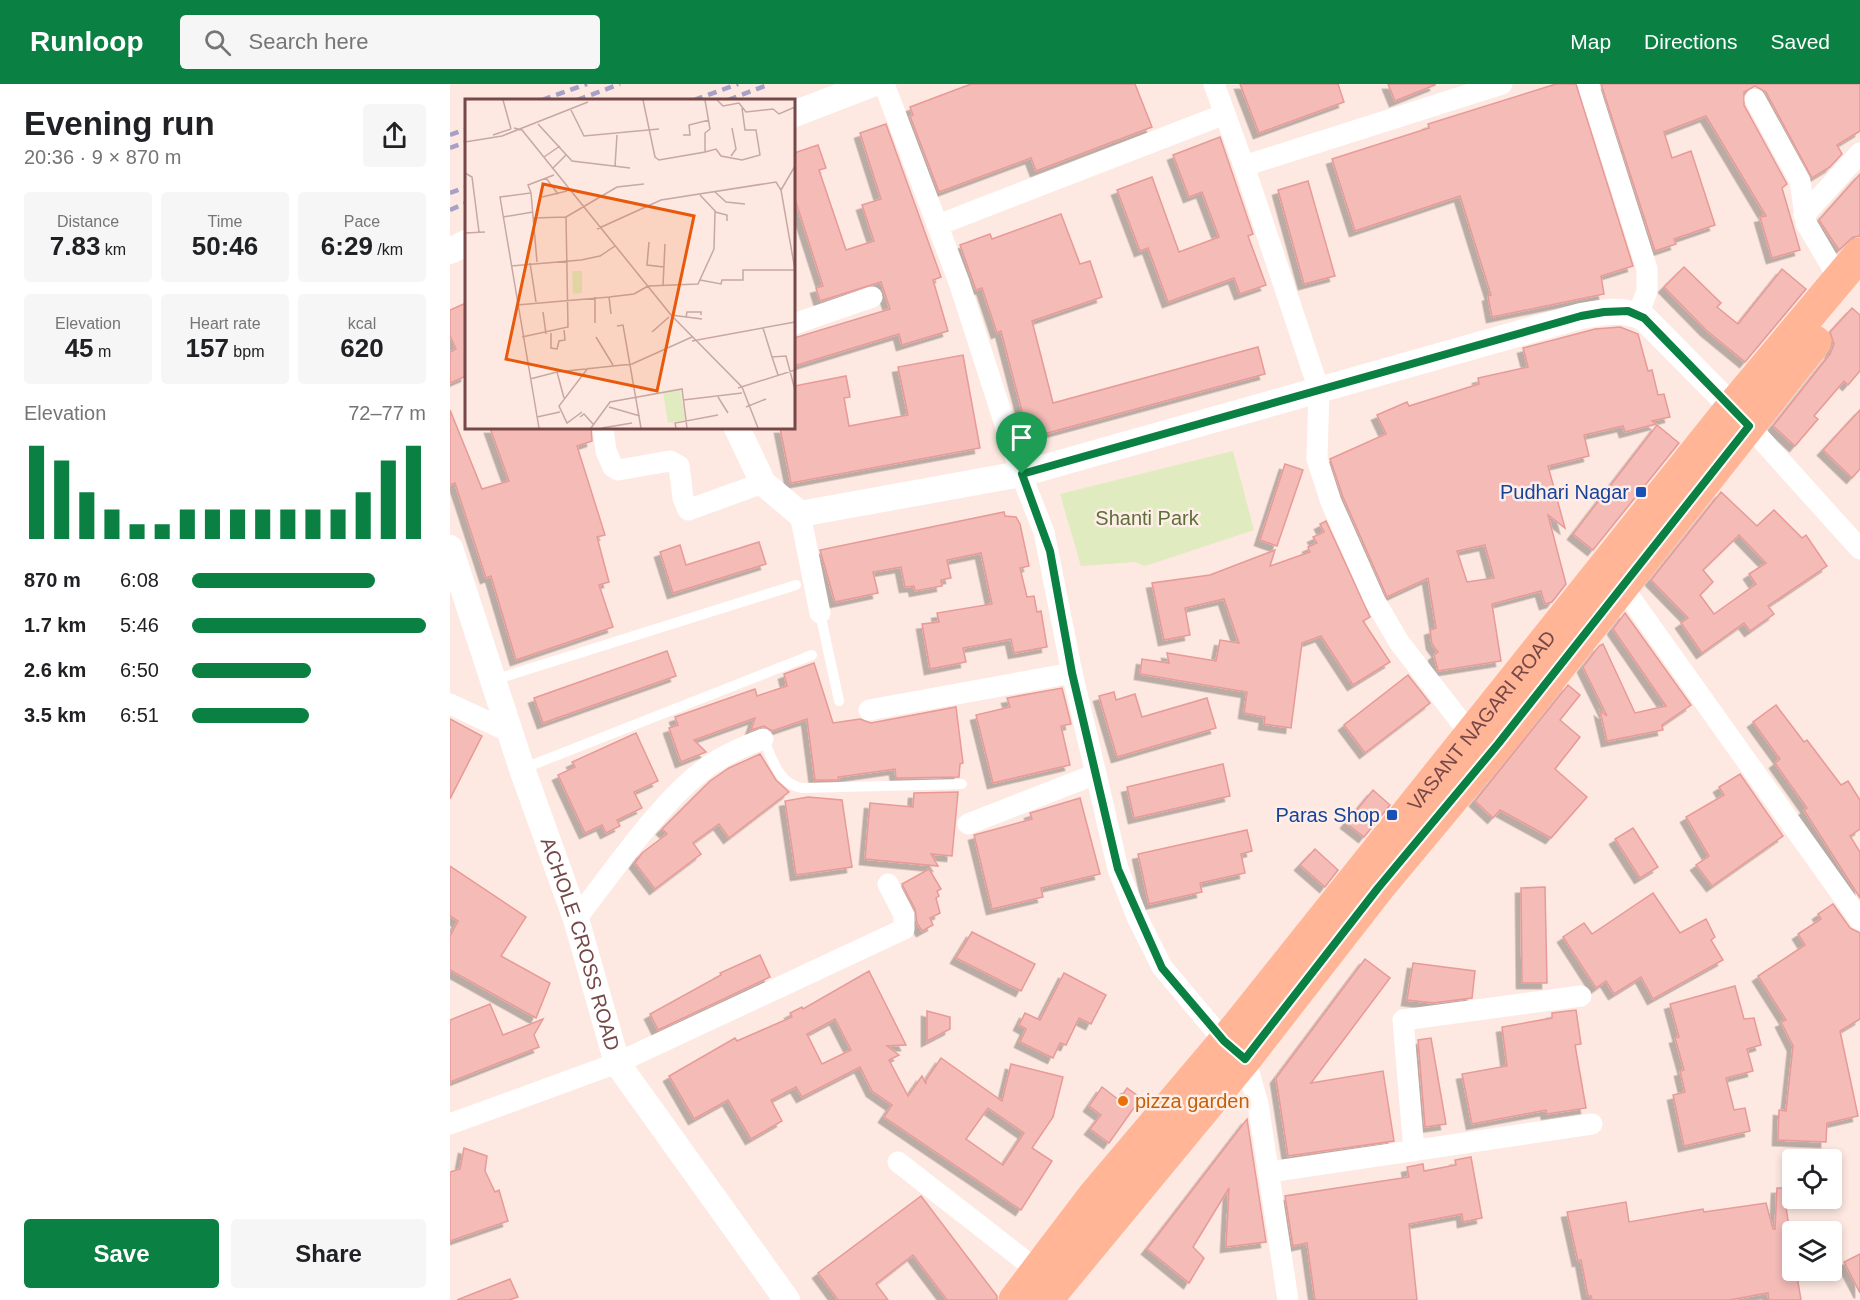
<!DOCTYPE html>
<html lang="en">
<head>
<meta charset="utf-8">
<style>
  :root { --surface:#fff; --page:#f6f6f6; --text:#202124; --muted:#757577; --accent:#0b8043 }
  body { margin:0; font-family:Helvetica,sans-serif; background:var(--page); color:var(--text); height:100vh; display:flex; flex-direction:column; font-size:22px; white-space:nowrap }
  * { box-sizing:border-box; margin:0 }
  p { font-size:20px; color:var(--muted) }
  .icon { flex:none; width:33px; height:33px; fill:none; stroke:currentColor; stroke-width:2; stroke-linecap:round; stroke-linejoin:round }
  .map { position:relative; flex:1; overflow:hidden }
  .details { display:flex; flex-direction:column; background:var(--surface); width:450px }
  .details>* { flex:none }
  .controls { position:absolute; left:1332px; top:1065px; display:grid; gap:12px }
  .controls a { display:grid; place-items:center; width:60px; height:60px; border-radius:6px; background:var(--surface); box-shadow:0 3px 9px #0003; font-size:30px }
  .pin { position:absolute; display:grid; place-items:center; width:51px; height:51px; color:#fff; margin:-62px -26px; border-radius:50% 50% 50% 0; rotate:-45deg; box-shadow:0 0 6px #0007 }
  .pin .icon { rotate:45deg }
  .round { display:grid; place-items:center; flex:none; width:63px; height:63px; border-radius:6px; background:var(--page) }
  .headline { display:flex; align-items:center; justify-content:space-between; height:102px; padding:0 24px }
  h1 { font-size:33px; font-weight:700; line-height:45px }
  .metrics { display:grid; grid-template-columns:repeat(3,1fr); gap:9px; height:102px; padding:6px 24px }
  .metrics div { display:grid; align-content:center; border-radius:6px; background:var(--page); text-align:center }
  .metrics b { font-size:26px; font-weight:700 }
  .metrics small { font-size:16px; font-weight:400 }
  .metrics p { font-size:16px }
  .chart { height:168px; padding:12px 24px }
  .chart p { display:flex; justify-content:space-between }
  .chart svg { width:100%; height:108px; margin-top:6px; stroke:var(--accent); stroke-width:6 }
  .cta { display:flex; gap:12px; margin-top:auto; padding:12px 24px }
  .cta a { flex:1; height:69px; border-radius:6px; background:var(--accent); color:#fff; font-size:24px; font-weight:700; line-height:69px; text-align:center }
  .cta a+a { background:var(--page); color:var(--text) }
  ul { padding:0 24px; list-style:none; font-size:20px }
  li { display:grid; grid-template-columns:96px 72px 1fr; align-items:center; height:45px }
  li i { height:15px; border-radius:8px; background:var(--accent) }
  header { display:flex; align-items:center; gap:36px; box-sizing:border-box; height:84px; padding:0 30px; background:var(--accent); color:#fff }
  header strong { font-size:28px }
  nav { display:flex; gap:33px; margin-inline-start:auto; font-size:21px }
  .search { width:420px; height:54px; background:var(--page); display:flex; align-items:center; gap:15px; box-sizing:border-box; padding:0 21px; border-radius:6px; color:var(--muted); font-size:22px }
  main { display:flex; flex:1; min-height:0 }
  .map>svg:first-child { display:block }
  .green { fill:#e0ebbf }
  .building { fill:#f4bbb7; stroke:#e89a97; stroke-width:1.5; fill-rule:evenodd; filter:url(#shadow) }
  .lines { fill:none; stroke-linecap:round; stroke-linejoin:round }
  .service { stroke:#fff; stroke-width:10 }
  .minor { stroke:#fff; stroke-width:21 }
  .tertiary { stroke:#fff; stroke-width:26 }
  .primary { stroke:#ffb596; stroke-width:33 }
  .rail { stroke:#a7a0c7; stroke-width:4.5; stroke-dasharray:9 6; stroke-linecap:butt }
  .route-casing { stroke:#fff; stroke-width:12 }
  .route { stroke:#0b8043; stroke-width:8 }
  .transit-dot { fill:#1a4fb4; stroke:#ffeee8; stroke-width:2 }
  .food-dot { fill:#e8710a; stroke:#ffeee8; stroke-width:2 }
  .labels { text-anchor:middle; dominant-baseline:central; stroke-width:5; stroke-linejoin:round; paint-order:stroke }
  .transit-label { font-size:20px; fill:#164399; stroke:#ffeee8; text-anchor:end }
  .park-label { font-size:20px; fill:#5c7039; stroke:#ffeee8 }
  .street-label { font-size:20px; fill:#764747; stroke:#ffeee8 }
  .food-label { font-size:20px; fill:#c56008; stroke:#ffeee8; text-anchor:start }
  .inset-road { fill:none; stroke:#c7a8a3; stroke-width:1.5 }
  .view { fill:#e8590c; fill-opacity:0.15; stroke:#e8590c; stroke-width:3 }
  .inset-edge { fill:none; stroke:#764747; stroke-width:3 }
</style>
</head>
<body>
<header>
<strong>Runloop</strong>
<div class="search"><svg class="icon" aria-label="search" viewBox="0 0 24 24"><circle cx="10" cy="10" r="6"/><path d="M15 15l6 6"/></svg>Search here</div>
<nav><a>Map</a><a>Directions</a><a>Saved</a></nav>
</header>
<main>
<section class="details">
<div class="headline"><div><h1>Evening run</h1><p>20:36 · 9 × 870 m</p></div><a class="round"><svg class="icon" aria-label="share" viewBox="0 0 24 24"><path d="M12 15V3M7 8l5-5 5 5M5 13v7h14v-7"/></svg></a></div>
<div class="metrics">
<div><p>Distance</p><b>7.83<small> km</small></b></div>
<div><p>Time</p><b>50:46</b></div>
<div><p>Pace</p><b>6:29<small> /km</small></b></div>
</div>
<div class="metrics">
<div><p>Elevation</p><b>45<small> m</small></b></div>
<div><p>Heart rate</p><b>157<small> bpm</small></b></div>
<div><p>kcal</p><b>620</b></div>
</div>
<div class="chart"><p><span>Elevation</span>72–77 m</p>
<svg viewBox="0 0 160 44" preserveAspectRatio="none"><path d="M5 44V6M15 44V12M25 44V25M35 44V32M45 44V38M55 44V38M65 44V32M75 44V32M85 44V32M95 44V32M105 44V32M115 44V32M125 44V32M135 44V25M145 44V12M155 44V6"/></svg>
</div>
<ul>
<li><b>870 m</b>6:08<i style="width:78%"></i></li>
<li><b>1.7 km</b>5:46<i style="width:100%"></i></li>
<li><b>2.6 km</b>6:50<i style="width:51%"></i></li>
<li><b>3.5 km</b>6:51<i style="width:50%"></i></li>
</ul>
<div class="cta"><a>Save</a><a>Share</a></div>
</section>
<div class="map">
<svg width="1410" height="1216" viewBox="0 0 1410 1216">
  <defs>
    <filter id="shadow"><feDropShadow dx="-5.5" dy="5.5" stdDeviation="0" flood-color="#0004"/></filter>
  </defs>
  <rect width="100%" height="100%" fill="#fde9e1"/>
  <path class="green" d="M783 367 804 446 695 482 685 478 631 482 610 410Z"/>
  <g class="building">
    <path d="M521 0H685L702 43 586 87 581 74 489 108 460 32 463 31 460 23Z"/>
    <path d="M790 0H888L894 18 809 49Z"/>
    <path d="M938 0H985V1L945 17Z"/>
    <path d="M1106 0H1126L1183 182 1151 192 1154 210 1042 233 1038 212 1041 211 1010 112 905 147 882 75 979 44 978 40Z"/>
    <path d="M1151 0H1410V47L1387 61 1392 70 1380 83 1362 94 1316 8 1305 2 1294 8V21L1337 100 1332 104 1350 166 1322 174 1310 133 1316 132 1256 32 1214 48 1222 74 1241 67 1265 141 1224 155 1226 160 1205 167Z"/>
    <path d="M436 40 491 193 483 196 498 247 452 261 449 250 344 282V254L440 225 431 198 370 217 366 204 373 202 344 112V69L368 61 376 84 369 86 396 166 424 157 412 121 431 115 410 49Z"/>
    <path d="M770 53 803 150 798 152 816 201 790 210 784 194 718 218 698 164 690 167 667 106 702 93 729 168 769 153 752 108 739 113 723 71Z"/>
    <path d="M1410 90V152L1403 153 1389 166 1369 136Z"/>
    <path d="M858 97 885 192 854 200 828 106Z"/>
    <path d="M611 130 630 180 640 177 652 213 582 237 603 319 808 263 815 290 579 354 551 247 547 249 532 204 526 206 510 161 540 150 542 155Z"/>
    <path d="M1234 183 1271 219 1267 223 1288 240 1332 185 1356 205 1295 278 1256 246 1214 203Z"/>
    <path d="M16 219V292L0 299V268L6 265 0 252V226Z"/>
    <path d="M1402 224 1410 231V287L1398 301 1394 297 1364 332 1368 335 1345 362 1323 342 1380 270 1384 260 1380 248Z"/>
    <path d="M1170 243 1188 250 1198 287 1202 286 1208 311 1214 310 1220 333 1202 337 1206 340 1175 348 1173 342 1134 351 1139 372 1098 382 1115 444 1098 431 1116 500 1102 518 1095 520 1091 507 1042 520 1051 577 988 587 984 571 988 568 982 560 980 546 986 544 978 494 937 513 893 413 880 375 936 350 927 331 957 318 959 322 1029 300 1028 294 1078 283 1073 264 1145 245ZM1035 461 1044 494 1017 498 1007 467Z"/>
    <path d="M513 271 530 364 341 399 330 344H344V302L396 292 400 313 394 314 399 342 458 331 448 283Z"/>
    <path d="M0 326 32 405 59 397 40 344H141L142 357 127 362 155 451 147 453 159 498 149 501 163 543 66 576 41 492 36 494 5 399 0 401Z"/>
    <path d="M1410 326V385L1402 394 1373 366Z"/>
    <path d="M1207 341 1229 359 1143 466 1123 450Z"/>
    <path d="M835 380 853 386 827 462 810 456Z"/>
    <path d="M1271 408 1307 442 1324 426 1352 454 1356 451 1377 482 1318 522 1324 530 1300 547 1294 539 1252 569 1231 539 1238 534 1201 496ZM1289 451 1316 479 1299 490 1306 500 1264 530 1250 511 1263 498 1253 486Z"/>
    <path d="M554 428 555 432 566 433 570 440 579 482 570 484 577 513 584 512 587 528 591 527 597 563 564 569 561 555 513 564 516 578 480 585 472 540 489 538 487 529 542 520 531 469 497 476 501 494 491 496 492 502 465 507 464 502 455 503 451 483 423 488 428 509 385 518 370 466Z"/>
    <path d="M876 437 920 533 913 537 940 578 903 601 871 552 852 559 841 644 814 640 815 633 794 629 797 608 690 590 692 575 719 579 717 569 766 577 770 556 789 559 774 515 735 524 740 551 714 556 702 499 760 491 825 466 820 482 860 468 858 463 867 459 863 453 874 448 870 440Z"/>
    <path d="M309 458 316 480 223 509 210 468 230 461 236 481Z"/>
    <path d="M1175 529 1241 621 1212 641 1213 646 1157 657 1150 627 1157 632 1133 583 1149 562 1153 560 1185 629 1216 622 1163 545Z"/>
    <path d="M217 567 226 592 93 639 84 614Z"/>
    <path d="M364 579 383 639 410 635 421 639 506 623 513 679 510 680 509 693 446 694 445 685 388 693 389 696H365L357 635 322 647 314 642 301 646 305 634 244 656 256 668 231 678 219 644 228 641 225 633 305 605 307 612 337 602 334 590Z"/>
    <path d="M958 591 980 619 915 669 894 641Z"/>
    <path d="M1118 601 1130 611 1110 636 1130 653 1105 685 1137 713 1101 754 1050 726 1043 734 1025 717Z"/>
    <path d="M612 604 621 640 611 642 620 681 543 699 526 631 560 623 557 614Z"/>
    <path d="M664 608 666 616 685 610 692 633 757 614 766 644 667 673 649 612Z"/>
    <path d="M1326 621 1354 658 1357 656 1391 701 1398 697 1410 716V745L1400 752 1410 768V814L1354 726 1357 724 1325 679 1330 675 1303 638Z"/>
    <path d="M0 635 32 652 0 715Z"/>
    <path d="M186 649 208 697 184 708 192 724 167 736 170 742 156 749 152 741 135 749 108 691 125 683 122 678Z"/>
    <path d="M310 670 326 696 339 708 279 754 269 740 243 759 251 770 205 805 185 779 192 769 217 750 212 745 260 697 279 684Z"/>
    <path d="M773 680 780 712 684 734 677 703Z"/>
    <path d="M1290 690 1333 752 1262 802 1246 781 1259 772 1236 733 1274 711 1269 703Z"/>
    <path d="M923 706 940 721 914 753 896 739Z"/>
    <path d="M508 708 502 772 481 770 488 782 415 775 420 719 463 723 464 709Z"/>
    <path d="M358 713 392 716 402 783 346 791 335 717Z"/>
    <path d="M630 714 650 790 591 804 593 813 542 825 524 751 582 735 580 729Z"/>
    <path d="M1183 744 1208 783 1190 794 1165 755Z"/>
    <path d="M797 746 802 767 791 770 795 789 750 799 752 808 699 820 688 770Z"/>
    <path d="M865 765 888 786 875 803 850 781Z"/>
    <path d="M0 782 76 833 51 872 100 899 86 934 0 886V852L8 837 0 832Z"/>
    <path d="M479 785 491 805 487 807 489 812 486 814 490 829 480 834 483 841 472 847 467 839 465 825 452 800Z"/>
    <path d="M1095 803 1097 899H1072L1071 804Z"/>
    <path d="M1203 809 1230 849 1256 835 1265 853 1261 856 1273 876 1203 915 1191 893 1164 910 1156 897 1146 904 1113 853 1134 839 1142 850Z"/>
    <path d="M1383 820 1400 844 1410 849V935L1390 947 1408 1032 1377 1039 1376 1058 1328 1056 1329 1026 1336 1027 1343 962 1331 938 1336 936 1308 892 1355 861 1348 850 1371 835 1368 830Z"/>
    <path d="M522 848 585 880 571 907 506 874Z"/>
    <path d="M310 871 320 893 208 946 200 930 271 891 270 889Z"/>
    <path d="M915 875 940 894 861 999 933 987 944 1057 838 1072 826 994Z"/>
    <path d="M963 879 1025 887 1022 914 983 919 957 916Z"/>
    <path d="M419 887 456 961 437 962 449 971 439 976 458 1012 472 992 476 1000V996L491 974 552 1017 561 980 613 993 603 1033 582 1064 602 1077 571 1126 434 1033 442 1021 422 1007 410 983 352 1013 346 1003 321 1016 332 1037 301 1055 278 1016 244 1035 219 992 285 954 287 957 342 933 340 929 352 923 353 925ZM385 935 401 966 372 980 357 950ZM538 1024 574 1049 553 1081 516 1055Z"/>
    <path d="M614 889 656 911 641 940 629 934 616 961 610 959 603 974 570 958 576 945 569 941 575 929 590 936Z"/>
    <path d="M1285 902 1294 935 1304 934 1311 961 1297 965 1303 987 1276 994 1284 1026 1295 1024 1300 1047 1234 1062 1223 1011 1235 1008 1230 987 1234 986 1225 954 1229 953 1220 920Z"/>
    <path d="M40 920 53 951 93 935 84 951 89 963 0 998V936Z"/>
    <path d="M1126 926 1131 960 1125 961 1136 1024 1097 1030 1096 1026 1022 1040 1012 990 1057 982 1052 943 1102 934V929Z"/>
    <path d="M477 927 500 933V945L477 957Z"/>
    <path d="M981 954 996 1040 975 1043 968 956Z"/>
    <path d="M652 1003 669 1016 677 1004 691 1014 659 1059 640 1045 651 1031 639 1022Z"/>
    <path d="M797 1035 816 1158 776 1163 779 1104 743 1163 754 1174 739 1199 697 1165Z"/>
    <path d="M14 1064 37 1072 35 1087 45 1108 49 1106 58 1137 0 1157V1088L10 1085Z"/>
    <path d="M1021 1073 1032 1134 1013 1138 1012 1130 959 1140 967 1216H865L857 1159 843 1162 835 1112 959 1093 957 1083 973 1080 974 1087 1006 1081 1005 1076Z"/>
    <path d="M1327 1104H1333L1342 1162V1186H1346L1351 1216H1319L1318 1209 1279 1216H1142L1141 1212H1138L1131 1176 1128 1177 1117 1128 1176 1118 1179 1138 1253 1125 1254 1128 1316 1119 1323 1145H1325Z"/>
    <path d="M471 1112 547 1212V1216H497L463 1171 426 1200 438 1216H388L368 1189Z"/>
    <path d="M1410 1170V1209L1394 1178Z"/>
    <path d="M60 1195 68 1213 59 1216H7Z"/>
  </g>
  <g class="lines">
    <g class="service">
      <path d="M370 529 389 617"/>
      <path d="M44 596 346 501"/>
      <path d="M313 655C323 675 328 700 352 704L512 700"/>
      <path d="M72 685 362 571"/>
    </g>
    <g class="minor">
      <path d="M434 0 509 198 571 390 594 448 622 589 646 690 518 740"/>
      <path d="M764 0 794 82 869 306 867 375 881 418 925 517 949 558 1021 651 1031 654"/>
      <path d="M1138 0 1197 185V207L1188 231"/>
      <path d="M1305 15 1350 97 1356 139 1389 195"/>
      <path d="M794 82 1052 0"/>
      <path d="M1354 131 1410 69"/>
      <path d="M488 141 775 30"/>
      <path d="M344 240 422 213"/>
      <path d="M1292 334 1410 465"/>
      <path d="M153 344 156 367 163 383 168 386 220 377 229 382 233 414 238 426 313 399"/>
      <path d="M350 430 370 529"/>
      <path d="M1164 497 1172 502 1410 836"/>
      <path d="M0 620 62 649"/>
      <path d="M419 626 622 589"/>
      <path d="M646 690 668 785 688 835 712 883 774 957 795 975 808 1020 838 1216"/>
      <path d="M126 835C162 789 207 722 252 687 269 673 292 663 313 655"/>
      <path d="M0 1040 167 979 454 845V831L438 800"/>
      <path d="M964 1067 953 936 1131 912"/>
      <path d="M448 1078 588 1187"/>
      <path d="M819 1088 1142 1040"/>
    </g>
    <g class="tertiary">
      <path d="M344 30 422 0"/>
      <path d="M0 167 16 159"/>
      <path d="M287 344 313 399 350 430 571 390 1131 232C1154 228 1173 224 1194 234L1282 323"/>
      <path id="s1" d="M0 464 72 685 126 835 167 979 337 1216"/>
    </g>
    <g class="primary">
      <path id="s2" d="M565 1216 643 1113 786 944 1282 323 1410 170"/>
      <path d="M596 1216 795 975 928 804 1048 660 1365 258"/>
    </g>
    <g class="rail">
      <path d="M92 16 137 0"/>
      <path d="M127 16 170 0"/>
      <path d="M244 16 288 0"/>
      <path d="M278 16 320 0"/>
      <path d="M0 51 16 45"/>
      <path d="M0 64 16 58"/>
      <path d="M0 109 16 103"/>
      <path d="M0 126 16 119"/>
    </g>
  </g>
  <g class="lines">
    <defs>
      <path id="route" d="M1178 227 1194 234 1299 342 1048 660 928 804 795 975 774 957 712 884 668 785 622 589 600 467 572 390 1131 232 1154 228Z"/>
    </defs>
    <use href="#route" class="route-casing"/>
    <use href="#route" class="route"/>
  </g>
  <g class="transit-dot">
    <rect x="1185" y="402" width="12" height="12" rx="3"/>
    <rect x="936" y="725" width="12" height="12" rx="3"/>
  </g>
  <circle class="food-dot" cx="673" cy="1017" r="6"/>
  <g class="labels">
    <g class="transit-label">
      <text x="1179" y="408">Pudhari Nagar</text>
      <text x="930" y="731">Paras Shop</text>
    </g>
    <g class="park-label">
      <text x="697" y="434">Shanti Park</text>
    </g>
    <g class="street-label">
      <text stroke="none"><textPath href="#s2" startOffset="744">VASANT NAGARI ROAD</textPath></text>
      <text stroke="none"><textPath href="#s1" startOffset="417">ACHOLE CROSS ROAD</textPath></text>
    </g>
    <g class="food-label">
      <text x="685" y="1017">pizza garden</text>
    </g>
  </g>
  <g transform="translate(15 15)">
    <rect width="330" height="330" fill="#fde9e1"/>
    <path d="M107 172H117V194L108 195ZM215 290 220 321 203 324 198 293Z" fill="#e0ebbf"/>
    <path class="inset-road" d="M38 1 46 30M178 1 190 58 194 61 240 53V34L245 30 240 1M252 1 258 7 274 4 281 13 308 10 314 15 330 8M106 11 119 37 194 30M73 25 107 62 165 69M49 29 57 31 206 216 277 288 293 329M28 36 46 30M218 36H225L224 26 244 21M0 43 37 37 123 3M240 53 251 50 256 57 277 61 295 56 291 31H280L277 9M266 57 271 50 267 29M79 58 95 47M150 67 152 36M87 70 101 56M0 74 7 78 14 133M81 79 93 95M316 91 330 67M250 93 261 103 280 105M66 94 72 163M235 96 251 113M77 98 102 92M38 118 68 113M68 119 101 118M132 130 196 101 311 83 316 91 330 171H278V181H257L256 185 235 181M0 134 20 133M184 143 182 166 199 168M65 164 71 203M46 167 116 161 135 157 150 147M198 187 200 145M144 198 169 195 183 187 233 185 249 150 250 113 262 116V122M52 206 144 198 146 215M78 213 81 235M206 216 237 220M221 218 222 213H236V216M130 224V198M152 227 158 226 176 329M298 229 307 258 321 257 330 291M187 233 204 218M86 234V249L92 250 94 242 100 241 99 231M57 238 103 228 101 118 152 88 179 85M131 238 148 266M227 242 330 223M307 258 313 276M92 273 99 299M65 280 92 273 167 265 227 238M273 289 330 271M253 298 263 314M218 301 277 294M144 308 175 317M281 308 301 300M117 313 102 324 94 307 123 269M72 318 95 313M115 318 119 315 128 325M74 329 35 98 66 94 63 86 89 76M126 329 145 303 217 290 222 329M137 329 167 324M211 329 210 324 253 316"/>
    <path class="view" d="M78 85 229 117 192 292 41 260Z"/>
    <rect width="330" height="330" class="inset-edge"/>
  </g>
</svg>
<div class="controls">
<a><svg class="icon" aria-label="locate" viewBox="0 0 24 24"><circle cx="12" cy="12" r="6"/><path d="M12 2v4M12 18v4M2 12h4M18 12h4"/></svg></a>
<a><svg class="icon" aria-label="layers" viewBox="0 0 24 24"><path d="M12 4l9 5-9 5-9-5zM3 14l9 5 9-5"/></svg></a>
</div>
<div class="pin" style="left:572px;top:390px;background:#1e9e55"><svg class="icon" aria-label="arrive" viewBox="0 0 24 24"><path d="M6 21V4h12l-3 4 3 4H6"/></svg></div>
</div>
</main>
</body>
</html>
